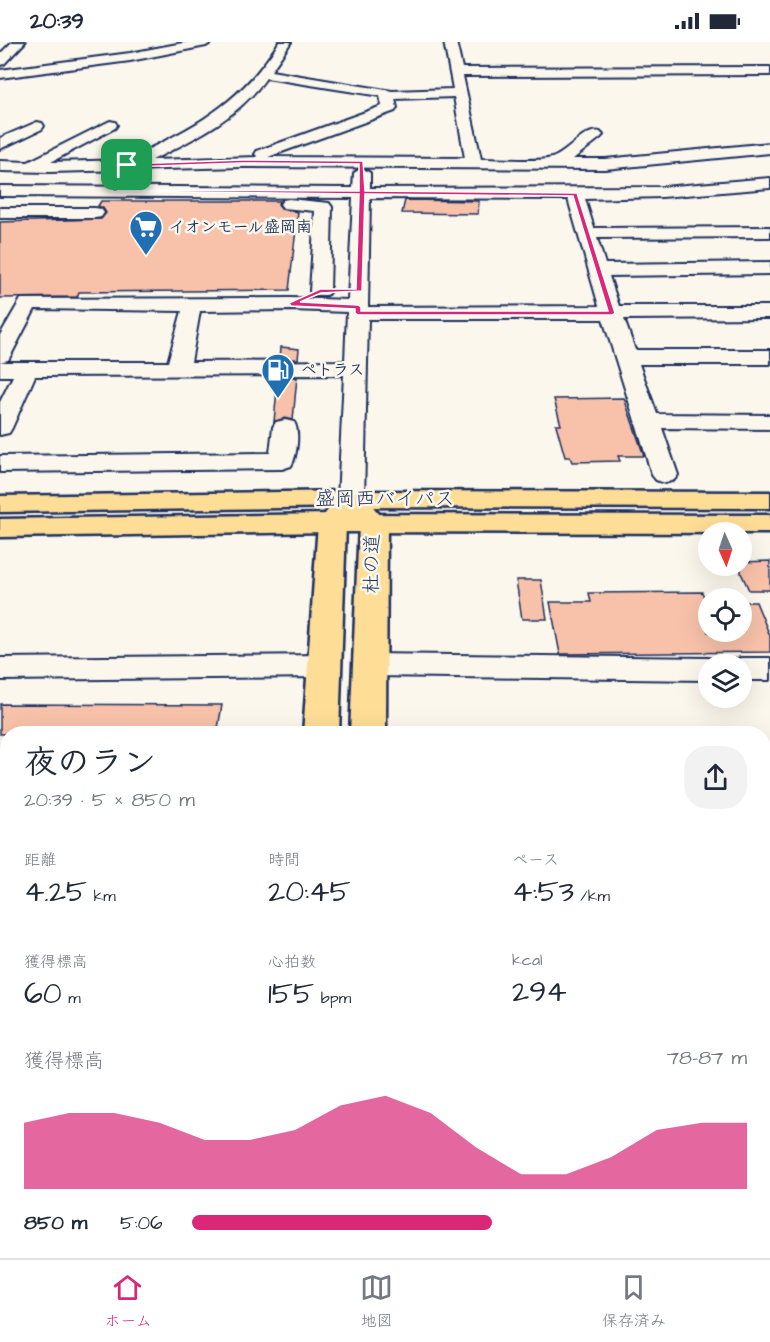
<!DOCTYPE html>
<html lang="ja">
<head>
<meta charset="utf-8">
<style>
  :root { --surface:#fff; --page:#f2f2f3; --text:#1f2937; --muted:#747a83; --line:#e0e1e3; --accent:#db2777 }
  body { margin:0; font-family:"Architects Daughter","Klee One",sans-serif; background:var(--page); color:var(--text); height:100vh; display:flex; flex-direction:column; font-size:22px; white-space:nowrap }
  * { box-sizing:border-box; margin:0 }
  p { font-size:20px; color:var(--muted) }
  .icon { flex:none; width:33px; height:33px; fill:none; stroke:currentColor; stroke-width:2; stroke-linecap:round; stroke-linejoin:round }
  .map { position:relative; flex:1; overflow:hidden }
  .drawer { position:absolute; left:0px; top:684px; width:771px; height:532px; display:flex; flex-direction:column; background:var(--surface); border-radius:24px 24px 0 0; box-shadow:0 6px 24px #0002 }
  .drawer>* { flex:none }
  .needle { width:39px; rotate:177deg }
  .controls { position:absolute; left:698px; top:480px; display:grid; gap:12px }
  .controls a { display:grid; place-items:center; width:54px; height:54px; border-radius:50%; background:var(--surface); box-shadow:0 6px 24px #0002; font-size:30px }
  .pin { position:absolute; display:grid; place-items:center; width:51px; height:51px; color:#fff; margin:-26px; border-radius:12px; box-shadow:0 3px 9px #0006 }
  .round { display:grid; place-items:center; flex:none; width:63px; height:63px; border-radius:24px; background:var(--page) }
  .summary { display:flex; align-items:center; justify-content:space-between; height:102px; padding:0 24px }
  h1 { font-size:33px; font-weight:600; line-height:45px }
  .metrics { display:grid; grid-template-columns:repeat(3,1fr); gap:9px; height:102px; padding:6px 24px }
  .metrics div { display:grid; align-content:center }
  .metrics b { font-size:30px; font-weight:600 }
  .metrics small { font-size:16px; font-weight:400 }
  .metrics p { font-size:16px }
  .chart { height:168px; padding:12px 24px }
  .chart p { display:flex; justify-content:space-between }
  .chart svg { width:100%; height:108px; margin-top:6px; fill:var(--accent); opacity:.7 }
  ul { padding:0 24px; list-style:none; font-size:20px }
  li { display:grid; grid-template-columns:96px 72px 1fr; align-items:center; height:45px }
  li i { height:15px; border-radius:8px; background:var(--accent) }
  .status { display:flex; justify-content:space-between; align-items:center; height:42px; padding:0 30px; background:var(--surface); direction:ltr }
  .status svg { height:16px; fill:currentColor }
  .menu { display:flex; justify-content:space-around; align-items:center; height:84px; border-top:2px solid var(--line); background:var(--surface); font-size:16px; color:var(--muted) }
  .menu a { display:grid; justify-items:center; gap:3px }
  .menu .selected { color:var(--accent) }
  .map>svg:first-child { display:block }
  .building { fill:#f8c2aa; stroke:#1b2f5e; stroke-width:1.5 }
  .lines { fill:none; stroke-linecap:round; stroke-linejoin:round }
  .minor-casing { stroke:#1b2f5e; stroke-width:4 }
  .major-casing { stroke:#1b2f5e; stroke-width:5 }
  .highway-casing { stroke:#1b2f5e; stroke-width:5 }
  .minor { fill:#fbf7ec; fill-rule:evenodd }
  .major { fill:#fedd96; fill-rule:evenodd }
  .highway { fill:#fedd96; fill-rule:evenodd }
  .route { fill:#db2777; stroke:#fff; stroke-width:1.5; fill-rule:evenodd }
  .labels { text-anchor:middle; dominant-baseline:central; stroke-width:5; stroke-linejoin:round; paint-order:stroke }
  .far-poi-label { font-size:16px; font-weight:bold; fill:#1b2f5e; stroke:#fbf7ec; text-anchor:start }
  .street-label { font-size:20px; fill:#1b2f5e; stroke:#fbf7ec }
</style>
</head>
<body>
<div class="status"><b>20:39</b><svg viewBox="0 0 49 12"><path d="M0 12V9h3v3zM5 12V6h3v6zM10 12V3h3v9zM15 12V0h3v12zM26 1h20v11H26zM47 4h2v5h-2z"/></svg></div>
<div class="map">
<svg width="770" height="1216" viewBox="0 0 770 1216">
  <rect width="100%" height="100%" fill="#fbf7ec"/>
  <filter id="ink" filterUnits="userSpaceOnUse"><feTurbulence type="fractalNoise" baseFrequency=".0167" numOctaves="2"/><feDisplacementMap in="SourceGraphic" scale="12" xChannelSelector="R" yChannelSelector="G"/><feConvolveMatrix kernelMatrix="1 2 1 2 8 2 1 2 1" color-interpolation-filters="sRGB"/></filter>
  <g filter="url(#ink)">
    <g class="building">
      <path d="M405 158 479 159 478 172 402 171Z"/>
      <path d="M101 159H279L278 162 281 167 298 170 289 248 79 250 77 255 0 256V180L101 177 106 171 103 166 98 164Z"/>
      <path d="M281 305 299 307 298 317H280Z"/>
      <path d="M278 335H297L293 378 285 376 274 380Z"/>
      <path d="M624 356 644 414H618L620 419 572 420 570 415H565L556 383H561L554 357Z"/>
      <path d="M770 519V548H749L741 531V520Z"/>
      <path d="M516 538H541L547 577H522Z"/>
      <path d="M702 550 706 560H708V590H741V560H756L770 594V610L560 612 550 560H591L589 551Z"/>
      <path d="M0 662 222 663 217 692H0Z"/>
    </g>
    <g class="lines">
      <defs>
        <g id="minor">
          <path d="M12 0H25L4 22 0 23V12Z"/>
          <path d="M188 0H212L206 4 130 19 0 36V28L130 11Z"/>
          <path d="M279 0H291L271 29 392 49 453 47 444 0H456L462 26 770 25V33L463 34 481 117C496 117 541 120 552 116 568 111 584 86 600 90L603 93 600 96 573 117H605L770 101V111L605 127 242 125 50 130 0 129V119L28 120 110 79 115 80 117 83 115 86 51 120 130 118 132 115C183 91 229 68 263 23 269 15 275 8 279 0ZM266 36 380 54 382 64 257 109 255 112 258 115 152 118C194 97 238 76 266 36ZM454 55 465 116 268 115 395 69 397 66 395 57Z"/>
          <path d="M37 80 42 81 44 84 42 87 0 107V96Z"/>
          <path d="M362 126 370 131V146L662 145 770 136V146L662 155 585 157 594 186 770 185V195L597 196 605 222 770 220V232L609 234 619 264H770V276L624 277 635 308H770V322H639L657 372 770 373V387L662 386 678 433 674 438 665 441 656 438 652 433 603 277H368L364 457 360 463 351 465 342 463 338 457 344 333 35 334 12 386 9 391 0 393V360L13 334H0V320H168L182 269 35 267 11 313 8 318 0 320V293L21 257 291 256 348 258 353 156 0 154V144L353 146 354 131ZM370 156 568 157 599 264 368 265ZM291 268 347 270 345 319 191 320 200 269Z"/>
          <path d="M289 157 329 161 332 165 330 249 327 253H313L310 249 315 169 283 166 280 162 283 158Z"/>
          <path d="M0 166H95L101 167 104 171 101 175 95 176H0Z"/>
          <path d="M285 378 294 380C300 389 297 415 291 424L282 427 0 430V414L270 411 273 385 276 380Z"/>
          <path d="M369 612 708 616 719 619 721 622H708V638L369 634 358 631 353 623 358 615Z"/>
          <path d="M325 613 336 616 341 624 336 632 325 635 0 638V616Z"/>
          <path d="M741 616H770V638H741V622H728L730 619Z"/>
          <path d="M0 1173H8V1209H29L26 1216H0Z"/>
          <path d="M764 1183H770V1216H742L739 1209H764Z"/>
        </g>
        <g id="major">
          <path d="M351 449 361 451 387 481 386 692H350L359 482 352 475 346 482 339 692H303L318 481 341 451Z"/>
          <path d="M264 1209H318L317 1216H263Z"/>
          <rect x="332" y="1209" width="54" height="7"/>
        </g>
        <g id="highway">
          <path d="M351 449 770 450V466L351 465 0 470V454Z"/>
          <path d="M332 472 770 473V491L332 490 0 495V477Z"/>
        </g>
      </defs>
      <use href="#minor" class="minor-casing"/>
      <use href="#major" class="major-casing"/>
      <use href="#highway" class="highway-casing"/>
      <use href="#minor" class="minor"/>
      <use href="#major" class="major"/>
      <use href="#highway" class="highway"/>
    </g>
  </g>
  <path class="route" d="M242 118 363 119 365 149 577 151 615 271 612 273H358L355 271V267L291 264 289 261 320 247H356L359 152 112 149 127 122ZM242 121 359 122V149L118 148 129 125ZM365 152 573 154 608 269H361V265L358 263 300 260 321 251 362 249Z"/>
  <defs>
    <symbol id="supermarket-pin" viewBox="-11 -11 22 30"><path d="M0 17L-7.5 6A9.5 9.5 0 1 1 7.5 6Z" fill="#1f6fb2" stroke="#fbf7ec"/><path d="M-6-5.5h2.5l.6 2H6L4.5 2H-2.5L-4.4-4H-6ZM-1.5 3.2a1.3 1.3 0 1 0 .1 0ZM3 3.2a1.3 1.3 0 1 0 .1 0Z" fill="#fff"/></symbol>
    <symbol id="fuel-pin" viewBox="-11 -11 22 30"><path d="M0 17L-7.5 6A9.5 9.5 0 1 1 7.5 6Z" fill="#1f6fb2" stroke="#fbf7ec"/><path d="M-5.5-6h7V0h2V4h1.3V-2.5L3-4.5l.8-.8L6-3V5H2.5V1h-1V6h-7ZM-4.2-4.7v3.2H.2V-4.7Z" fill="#fff"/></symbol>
  </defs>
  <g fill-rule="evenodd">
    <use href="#supermarket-pin" x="127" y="166" width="38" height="52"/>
    <use href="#fuel-pin" x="259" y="309" width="38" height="52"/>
  </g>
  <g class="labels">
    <g class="far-poi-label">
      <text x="169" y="185">イオンモール盛岡南</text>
      <text x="301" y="328">ペトラス</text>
    </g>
    <g class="street-label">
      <text x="385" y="457">盛岡西バイパス</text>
      <text transform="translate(372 522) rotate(-89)">杜の道</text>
    </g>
  </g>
</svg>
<div class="controls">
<a><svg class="needle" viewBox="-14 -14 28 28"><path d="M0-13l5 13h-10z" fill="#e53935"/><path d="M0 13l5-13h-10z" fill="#747a83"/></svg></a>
<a><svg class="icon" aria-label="locate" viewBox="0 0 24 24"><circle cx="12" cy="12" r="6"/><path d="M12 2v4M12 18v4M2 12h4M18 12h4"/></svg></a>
<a><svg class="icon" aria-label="layers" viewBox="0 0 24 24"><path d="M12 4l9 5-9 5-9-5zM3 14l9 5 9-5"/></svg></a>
</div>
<div class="pin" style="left:127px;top:123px;background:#1e9e55"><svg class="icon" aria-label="arrive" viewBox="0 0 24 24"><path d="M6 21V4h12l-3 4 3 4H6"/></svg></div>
<section class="drawer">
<div class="summary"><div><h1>夜のラン</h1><p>20:39 · 5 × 850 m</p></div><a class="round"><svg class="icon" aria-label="share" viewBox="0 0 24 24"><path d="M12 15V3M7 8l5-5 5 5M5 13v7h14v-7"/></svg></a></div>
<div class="metrics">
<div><p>距離</p><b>4.25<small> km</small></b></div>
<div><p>時間</p><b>20:45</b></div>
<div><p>ペース</p><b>4:53<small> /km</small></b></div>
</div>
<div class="metrics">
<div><p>獲得標高</p><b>60<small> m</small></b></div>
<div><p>心拍数</p><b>155<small> bpm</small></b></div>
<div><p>kcal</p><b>294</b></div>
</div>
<div class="chart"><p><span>獲得標高</span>78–87 m</p>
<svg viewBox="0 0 160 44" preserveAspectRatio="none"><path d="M0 44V17L10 13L20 13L30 17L40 24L50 24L60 20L70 10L80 6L90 13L100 27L110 38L120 38L130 31L140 20L150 17L160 17V44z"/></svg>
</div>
<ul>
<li><b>850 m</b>5:06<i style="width:54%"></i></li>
</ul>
</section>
</div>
<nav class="menu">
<a class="selected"><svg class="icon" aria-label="home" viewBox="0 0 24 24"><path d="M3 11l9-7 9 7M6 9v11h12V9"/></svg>ホーム</a>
<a><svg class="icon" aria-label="map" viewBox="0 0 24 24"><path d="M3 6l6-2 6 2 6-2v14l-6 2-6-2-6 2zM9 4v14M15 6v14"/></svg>地図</a>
<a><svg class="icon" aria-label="saved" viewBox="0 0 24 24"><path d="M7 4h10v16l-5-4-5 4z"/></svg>保存済み</a>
</nav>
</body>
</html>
